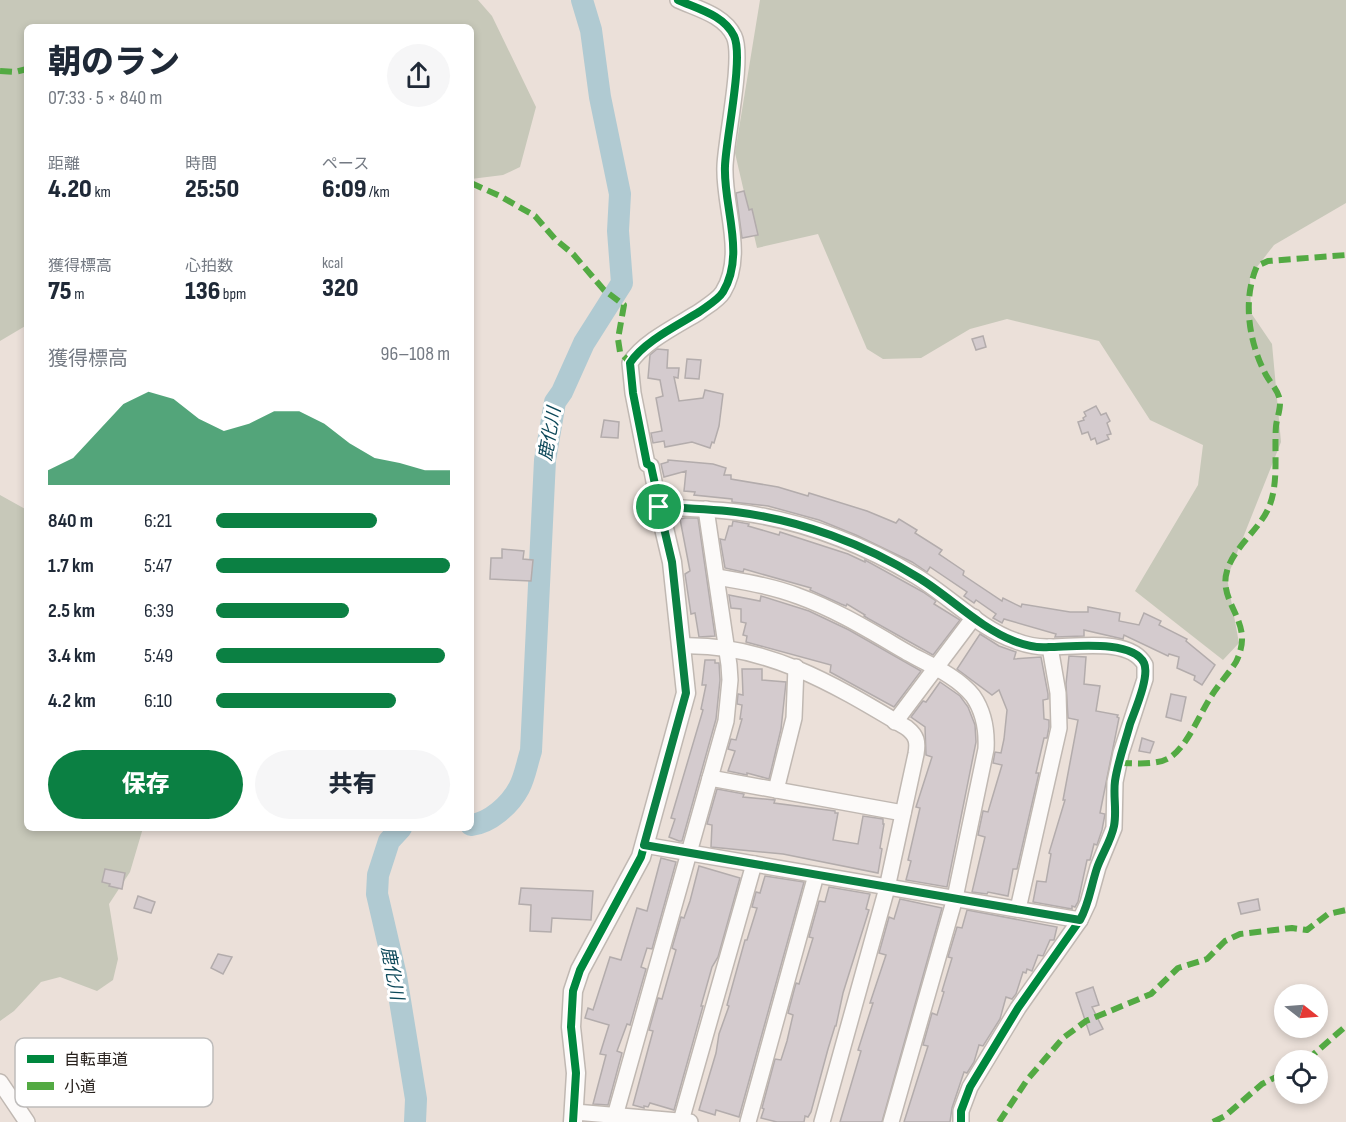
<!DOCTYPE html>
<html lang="ja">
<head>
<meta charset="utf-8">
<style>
  :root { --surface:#fff; --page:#f6f6f7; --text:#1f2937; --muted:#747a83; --accent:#0b8043 }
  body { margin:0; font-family:"Sofia Sans Condensed","Noto Sans JP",sans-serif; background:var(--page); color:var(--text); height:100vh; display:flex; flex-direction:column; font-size:22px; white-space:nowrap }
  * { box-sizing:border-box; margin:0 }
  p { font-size:20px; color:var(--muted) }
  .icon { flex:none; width:33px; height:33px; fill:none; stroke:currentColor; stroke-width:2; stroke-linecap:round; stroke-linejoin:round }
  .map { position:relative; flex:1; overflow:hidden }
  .panel { position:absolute; left:24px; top:24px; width:450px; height:807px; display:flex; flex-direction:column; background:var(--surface); border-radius:9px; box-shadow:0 3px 9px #0003 }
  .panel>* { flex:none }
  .needle { width:39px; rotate:107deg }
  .fabs { position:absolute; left:1274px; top:984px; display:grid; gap:12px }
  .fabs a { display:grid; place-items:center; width:54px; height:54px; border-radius:50%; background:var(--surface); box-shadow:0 3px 9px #0003; font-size:30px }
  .pin { position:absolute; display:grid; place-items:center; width:51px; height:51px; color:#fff; margin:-26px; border:3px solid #fff; border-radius:50%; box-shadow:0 2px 6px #0007 }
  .round { display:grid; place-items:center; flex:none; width:63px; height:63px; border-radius:32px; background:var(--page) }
  .overview { display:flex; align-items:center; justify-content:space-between; height:102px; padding:0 24px }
  h1 { font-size:33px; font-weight:800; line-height:45px }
  .stats { display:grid; grid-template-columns:repeat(3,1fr); gap:9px; height:102px; padding:6px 24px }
  .stats div { display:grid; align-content:center }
  .stats b { font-size:26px; font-weight:800 }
  .stats small { font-size:16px; font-weight:400 }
  .stats p { font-size:16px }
  .chart { height:168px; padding:12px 24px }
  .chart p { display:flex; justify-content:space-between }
  .chart svg { width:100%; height:108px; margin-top:6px; fill:var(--accent); opacity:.7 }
  .primary-button { display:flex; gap:12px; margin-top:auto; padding:12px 24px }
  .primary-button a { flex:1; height:69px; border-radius:36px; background:var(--accent); color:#fff; font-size:24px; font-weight:800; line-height:69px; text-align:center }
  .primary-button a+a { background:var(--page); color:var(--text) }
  ul { padding:0 24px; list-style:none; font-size:20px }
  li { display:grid; grid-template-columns:96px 72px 1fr; align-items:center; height:45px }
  li i { height:15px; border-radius:8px; background:var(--accent) }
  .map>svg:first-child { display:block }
  .green { fill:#c7c8b9 }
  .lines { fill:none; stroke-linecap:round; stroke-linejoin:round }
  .river { stroke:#b0cad2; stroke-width:22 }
  .building { fill:#d4cbce; stroke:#b3acac; stroke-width:1.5 }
  .minor-casing { stroke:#c0b8b2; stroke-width:18 }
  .tertiary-casing { stroke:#c0b8b2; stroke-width:21 }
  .minor { stroke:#fcfaf9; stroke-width:15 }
  .tertiary { stroke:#fcfaf9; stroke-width:18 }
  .quiet { stroke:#53aa43; stroke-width:6; stroke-dasharray:12 6; stroke-linecap:butt }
  .cycleway-casing { stroke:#fff; stroke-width:11 }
  .cycleway { stroke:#00873e; stroke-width:8 }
  .route-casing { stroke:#fff; stroke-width:12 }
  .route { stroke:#0b8043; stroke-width:8 }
  .labels { text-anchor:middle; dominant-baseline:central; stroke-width:6; stroke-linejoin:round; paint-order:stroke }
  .water-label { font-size:18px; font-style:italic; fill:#0c4859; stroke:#fff }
  .key { fill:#fff; stroke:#bebcbb; stroke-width:1.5 }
  .key-label { font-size:16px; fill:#28211d }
</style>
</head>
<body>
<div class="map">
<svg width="1346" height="1122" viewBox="0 0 1346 1122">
  <rect width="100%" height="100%" fill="#ebe0d9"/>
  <g class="green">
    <path d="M0 0H478L492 16 536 107 520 167 503 175 471 179V27H27V325L0 341Z"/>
    <path d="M760 0H1346V203L1274 245 1250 276 1251 313 1272 344 1281 442 1227 578 1239 643 1223 660 1135 591 1198 485 1203 445 1150 420 1099 341 1007 319 970 329 921 358 883 359 867 349 818 234 757 248 735 153Z"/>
    <path d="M0 495 27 510V828H143L130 872 109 904 118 959 113 980 97 991 60 977 41 982 14 1011 0 1021Z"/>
  </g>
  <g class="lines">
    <g class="river">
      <path d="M471 825C490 823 510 805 519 788 525 777 527 763 531 751L545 460 555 402 562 392 584 343 622 283 618 231 620 194 600 97 591 30 582 0"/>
      <path d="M401 828 389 841 378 875 377 894 396 976 416 1099 415 1122"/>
    </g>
  </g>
  <g class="building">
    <path d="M744 191 749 210 752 209 758 235 742 238 736 193Z"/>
    <path d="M983 336 986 347 976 350 972 339Z"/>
    <path d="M657 349 668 350 667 368H679L678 378 674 377 679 401 703 398 705 390 723 394 719 426 714 443 712 442 710 448 692 442 665 447 664 441 653 443 651 433 662 431 656 398 663 396 660 380 648 378 650 355Z"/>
    <path d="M687 359 701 360 699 379 685 378Z"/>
    <path d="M1096 406 1101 415 1106 413 1110 421 1107 423 1111 434 1107 435 1109 439 1097 444 1095 438 1091 440 1088 432 1082 434 1078 422 1084 420 1083 418 1086 416 1084 412Z"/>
    <path d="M604 420 619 422 618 438 601 437Z"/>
    <path d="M668 460 713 464 726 468 724 475H731V479L778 487 808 496 809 493 867 511 896 523 899 519 917 530 915 533 942 550 939 554 964 571 963 575 1002 601 1003 598 1021 607 1022 604 1070 612H1088V607L1120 613 1119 621 1139 625 1144 613 1161 621 1159 625 1187 639 1186 641 1215 665 1202 685 1194 680 1195 676 1177 668 1179 657 1169 654 1168 656 1124 635 1123 639 1084 630V636L1055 637 1056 634 1004 619 1002 623 993 618 996 614 976 600 974 603 964 596 967 592 930 567 927 572 912 562 856 535 819 520 768 506 732 502V499L694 495 695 492 684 491 686 471 664 477 661 464 668 462Z"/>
    <path d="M685 518H698L715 636 699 637 695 613 691 614 685 574 690 571 680 519Z"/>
    <path d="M733 521 749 524 748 526 779 535 780 532 848 554 865 562V560L923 592 936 601 934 604 960 620 933 655 869 619 864 616 865 615 847 604 846 606 841 604 810 590 811 588 744 569 743 572 725 568 720 539 725 540 729 526H732Z"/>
    <path d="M502 549 524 551 523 559 533 560 531 581 490 579 491 558H502Z"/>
    <path d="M729 595 760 601 761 596 809 611 849 630 921 671 894 707 830 672 831 665 746 642 747 636 743 635 746 623 741 622V609L731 608Z"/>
    <path d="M980 634 999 646 1016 652 1014 659 1041 657 1048 694V699L1043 700 1044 719 1049 720V727L1047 738H1044L1036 773H1039L1017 869H1013L1008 896 988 892 987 894 972 892 985 837 978 835 983 811 988 812 1002 765 993 763 995 752 1001 753 1004 739 1007 710 999 690 992 695 957 669Z"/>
    <path d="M1069 656 1086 657 1084 684 1100 686 1096 711 1118 715 1117 717 1119 718 1100 813 1105 814 1102 830 1097 845 1094 844 1090 860H1087L1078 902 1075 907 1072 906V909L1033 902 1037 881 1046 882 1051 854 1049 853 1065 800H1063L1078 720 1068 718 1066 684Z"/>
    <path d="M705 660H715V663H719L720 680 716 719 682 841H679L669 837 675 819 671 818 703 710 701 709 706 685H702Z"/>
    <path d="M742 669H762V680L786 682 781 729 769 779 747 773V775L728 771 735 751 728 749 731 739 736 740 742 719H740L742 705 737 704 738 694 743 695Z"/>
    <path d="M940 682 960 696 968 707 975 725 976 742 947 887 906 880 911 861 908 860 920 808 916 807 932 757 926 755 925 727 911 717 923 701 926 702Z"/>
    <path d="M1171 694 1186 697 1181 721 1166 717Z"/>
    <path d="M1142 738 1154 742 1150 753 1139 751Z"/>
    <path d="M717 789 744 794 743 797 775 800 774 803 835 811V813H838L833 840 858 844 863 816 883 819V824H884L880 848 882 849 878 873 783 854 711 847 712 825 707 824Z"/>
    <path d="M661 858 676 862 652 949 647 948 641 967 646 969 630 1025 627 1024 617 1051 622 1053 608 1105 593 1104 606 1055 600 1054 609 1025 585 1018 588 1008 593 1010 610 957 621 960 637 908 647 911Z"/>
    <path d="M699 866 740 878 718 957 712 967 701 1006H703L674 1110 650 1103 648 1107 644 1106V1108L633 1105 653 1031 649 1030 658 998 662 999 676 950 672 948 681 917 684 918 690 901Z"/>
    <path d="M105 869 125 873 122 889 109 886 110 884 102 882Z"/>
    <path d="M765 876 804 882 739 1117 716 1110 715 1115 699 1110 716 1053 719 1034 729 1006 727 1005 745 940H747L757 908 752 907 756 892 760 893Z"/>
    <path d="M829 887 870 894 866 909 869 910 843 993 836 1026H835L828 1049 811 1112 808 1117 805 1116 804 1122H777L761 1118 764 1109 762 1108 775 1059 781 1060 787 1041 793 1015 788 1013 796 983 799 984 813 938 809 937 819 901 825 902Z"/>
    <path d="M521 888 593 891 591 920 552 918 551 932 530 931 531 905 519 904Z"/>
    <path d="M138 896 155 902 151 913 134 908Z"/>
    <path d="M900 899 942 908 882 1122H840L861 1051 858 1050 873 1003H870L886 955 879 953 889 917 894 919Z"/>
    <path d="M1258 899 1260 910 1241 914 1238 903Z"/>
    <path d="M967 910 1057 927 1054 940H1050L1043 956 1038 955 1032 971 1027 969 1026 973 1023 972 1016 994 1012 999 1006 997 1000 1019 983 1046 979 1045 974 1062 967 1073 964 1072 952 1108 950 1122H904L928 1046 923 1045 932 1013 937 1015 944 992 942 991 952 958 948 957 957 927 962 928Z"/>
    <path d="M218 954 232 957 223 974 211 968Z"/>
    <path d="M1093 987 1099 1005 1092 1007 1103 1029 1090 1035 1076 993Z"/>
  </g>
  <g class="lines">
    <defs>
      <g id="minor">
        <path d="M678 0C698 9 724 15 734 36 744 57 726 138 725 166 723 206 746 254 723 292 718 300 707 306 699 312 678 325 643 342 630 363L633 393 647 464 651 466 659 507C685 508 711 509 737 512 800 520 862 544 916 576 949 596 980 629 1016 641 1026 645 1036 647 1047 647 1073 648 1130 636 1145 665V679L1121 753 1115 782 1114 828 1098 867 1088 903 1080 920 1018 1008 970 1087 961 1111V1122"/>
        <path d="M717 577C745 582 772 586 798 596 837 610 872 632 908 653 930 665 957 676 973 696 984 712 987 730 986 749L955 898 891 1122"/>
        <path d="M681 646C767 643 835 685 907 728 917 736 918 742 916 754L887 888 822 1122"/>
        <path d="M895 722 974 617"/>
        <path d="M710 778 903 813"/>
        <path d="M776 790 794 718 796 667"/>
        <path d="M644 845 1080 920"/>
        <path d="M1018 909 1059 728 1058 693 1050 647"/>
        <path d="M0 1082 27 1122"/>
        <path d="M575 1112 690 1122"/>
        <path d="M615 1116 726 721 730 680 729 665 706 509"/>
        <path d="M681 1121 754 864"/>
        <path d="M748 1122 816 875"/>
      </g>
      <path id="tertiary" d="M573 1122 576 1073 571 1027 573 991 580 970 641 857 686 693 672 562 659 507"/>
    </defs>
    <use href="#minor" class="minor-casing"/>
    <use href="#tertiary" class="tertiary-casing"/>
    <use href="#minor" class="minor"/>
    <use href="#tertiary" class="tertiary"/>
    <g class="quiet">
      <path d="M0 71 15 72 27 69"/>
      <path d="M471 183 500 196 535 216 555 239 573 254 604 290 624 305 618 339 620 352 630 363"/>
      <path d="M1120 763C1136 763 1159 766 1172 756 1189 743 1200 713 1212 695 1219 684 1229 673 1236 662 1239 656 1242 647 1242 640 1243 615 1219 597 1227 571 1233 548 1260 529 1269 507 1279 483 1274 451 1276 426 1277 418 1280 411 1280 403 1280 392 1271 384 1266 375 1249 343 1242 300 1257 266L1268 261 1346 255"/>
      <path d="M1307 1060 1346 1026"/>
      <path d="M999 1122 1027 1080 1063 1038 1086 1021 1151 994 1178 968 1207 959 1225 941 1240 934 1292 928 1307 930 1328 914 1346 910"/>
      <path d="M1213 1122 1225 1116 1262 1084 1284 1073"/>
    </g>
    <defs>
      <g id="cycleway">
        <path d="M659 507C685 508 711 509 737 512 800 520 862 544 916 576 949 596 980 629 1016 641 1026 645 1036 647 1047 647 1073 648 1130 636 1145 665V679L1121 753 1115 782 1114 828 1098 867 1088 903 1080 920 1018 1008 970 1087 961 1111V1122"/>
        <path d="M573 1122 576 1073 571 1027 573 991 580 970 641 857 686 693 672 562 651 466 647 464 633 393 630 363C643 342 678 325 699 312 707 306 718 300 723 292 746 254 723 206 725 166 726 138 744 57 734 36 724 15 698 9 678 0"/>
      </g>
    </defs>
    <use href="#cycleway" class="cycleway-casing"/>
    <use href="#cycleway" class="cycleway"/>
  </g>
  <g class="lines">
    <defs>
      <path id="route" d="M659 507C685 508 711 509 736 512 800 520 865 544 919 578 950 597 980 628 1014 641 1024 645 1038 648 1049 647 1071 647 1132 639 1144 663 1150 676 1135 710 1130 724 1125 743 1118 761 1115 781 1113 796 1117 811 1114 826 1111 841 1102 854 1097 868 1091 886 1089 904 1080 920L644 845 686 693 672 562Z"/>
    </defs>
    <use href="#route" class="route-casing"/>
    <use href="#route" class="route"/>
  </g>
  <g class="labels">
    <g class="water-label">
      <text transform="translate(550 434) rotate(-80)">鹿化川</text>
      <text transform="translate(392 973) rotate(79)">鹿化川</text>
    </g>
  </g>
  <rect x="15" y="1038" width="198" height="69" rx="9" class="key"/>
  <rect x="27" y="1055" width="27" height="8" fill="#00873e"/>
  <rect x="27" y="1082" width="27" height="8" fill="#53aa43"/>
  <g class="key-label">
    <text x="64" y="1065">自転車道</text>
    <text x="64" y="1092">小道</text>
  </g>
</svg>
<div class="fabs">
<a><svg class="needle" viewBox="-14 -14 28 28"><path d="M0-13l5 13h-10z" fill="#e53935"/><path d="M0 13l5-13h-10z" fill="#747a83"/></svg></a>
<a><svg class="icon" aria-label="locate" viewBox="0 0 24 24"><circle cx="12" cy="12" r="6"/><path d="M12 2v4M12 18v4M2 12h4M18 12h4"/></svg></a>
</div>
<div class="pin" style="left:659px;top:507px;background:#1e9e55"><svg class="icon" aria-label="arrive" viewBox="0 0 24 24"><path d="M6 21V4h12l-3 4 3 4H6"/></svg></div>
<section class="panel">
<div class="overview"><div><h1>朝のラン</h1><p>07:33 · 5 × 840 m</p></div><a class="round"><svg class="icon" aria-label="share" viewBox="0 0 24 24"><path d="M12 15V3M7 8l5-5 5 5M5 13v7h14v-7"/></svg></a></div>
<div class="stats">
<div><p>距離</p><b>4.20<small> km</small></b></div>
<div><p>時間</p><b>25:50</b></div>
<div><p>ペース</p><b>6:09<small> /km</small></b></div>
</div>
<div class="stats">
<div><p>獲得標高</p><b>75<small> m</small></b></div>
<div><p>心拍数</p><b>136<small> bpm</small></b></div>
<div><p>kcal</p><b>320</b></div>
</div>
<div class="chart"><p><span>獲得標高</span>96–108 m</p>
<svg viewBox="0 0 160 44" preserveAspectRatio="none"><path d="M0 44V38L10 33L20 22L30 11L40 6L50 9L60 17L70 22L80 19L90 14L100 14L110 19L120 27L130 33L140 35L150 38L160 38V44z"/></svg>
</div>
<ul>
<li><b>840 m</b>6:21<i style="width:69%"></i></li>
<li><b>1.7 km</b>5:47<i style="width:100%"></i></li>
<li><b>2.5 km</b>6:39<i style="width:57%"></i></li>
<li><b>3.4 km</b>5:49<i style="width:98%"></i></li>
<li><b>4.2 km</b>6:10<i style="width:77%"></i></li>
</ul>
<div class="primary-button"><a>保存</a><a>共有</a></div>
</section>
</div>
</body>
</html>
